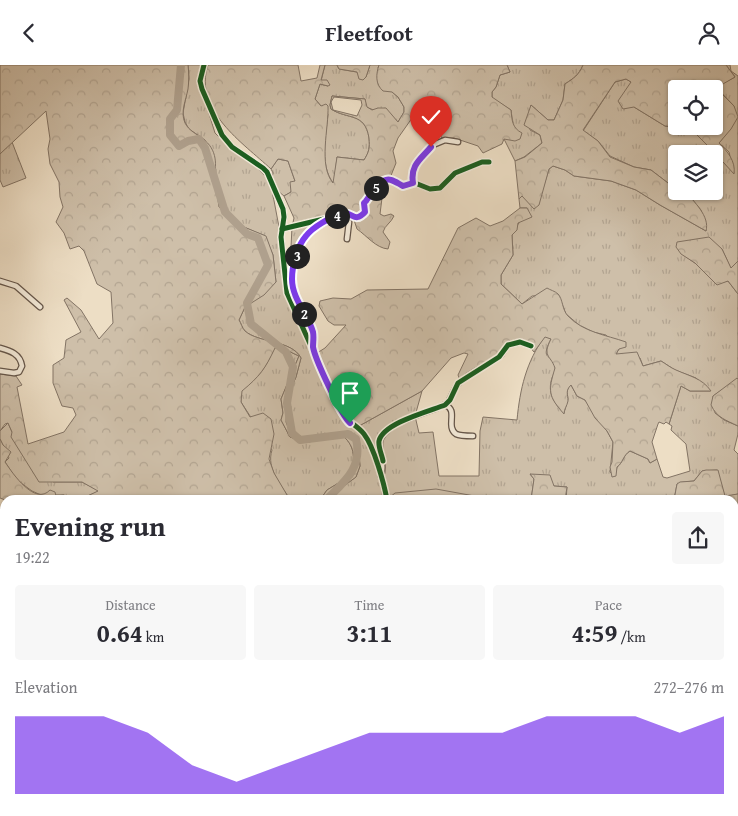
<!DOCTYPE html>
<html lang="en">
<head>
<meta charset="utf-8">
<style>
  :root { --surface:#fff; --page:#f7f7f7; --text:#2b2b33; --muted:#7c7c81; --accent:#7c3aed }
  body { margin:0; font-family:"Gentium Book Plus",serif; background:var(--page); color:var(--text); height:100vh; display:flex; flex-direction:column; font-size:19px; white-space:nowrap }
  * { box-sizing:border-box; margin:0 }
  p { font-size:16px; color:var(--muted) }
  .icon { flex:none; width:28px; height:28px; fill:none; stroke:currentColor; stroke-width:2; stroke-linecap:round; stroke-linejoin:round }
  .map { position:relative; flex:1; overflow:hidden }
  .side { position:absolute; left:0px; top:430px; width:739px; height:321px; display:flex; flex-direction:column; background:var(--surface); border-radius:15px 15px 0 0; box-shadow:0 1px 4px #0004 }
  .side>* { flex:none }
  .controls { position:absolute; left:668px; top:15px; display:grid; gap:10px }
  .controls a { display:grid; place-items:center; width:55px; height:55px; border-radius:5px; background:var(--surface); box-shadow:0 1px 4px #0004; font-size:25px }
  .pin { position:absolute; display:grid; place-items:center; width:42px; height:42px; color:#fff; margin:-51px -21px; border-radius:50% 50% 50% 0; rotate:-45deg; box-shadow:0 0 5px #0007 }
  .pin .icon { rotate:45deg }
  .km { position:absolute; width:25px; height:25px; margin:-12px; border-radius:50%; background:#222; color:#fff; font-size:14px; line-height:25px; text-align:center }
  .round { display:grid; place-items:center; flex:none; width:52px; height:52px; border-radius:5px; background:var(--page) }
  .overview { display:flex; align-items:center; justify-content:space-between; height:85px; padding:0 15px }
  h1 { font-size:28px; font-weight:700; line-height:38px }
  .figures { display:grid; grid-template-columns:repeat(3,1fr); gap:8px; height:85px; padding:5px 15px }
  .figures div { display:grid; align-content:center; border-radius:5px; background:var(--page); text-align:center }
  .figures b { font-size:25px; font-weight:700 }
  .figures small { font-size:14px; font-weight:400 }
  .figures p { font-size:14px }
  .chart { height:140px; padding:10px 15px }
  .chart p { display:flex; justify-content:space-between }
  .chart svg { width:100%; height:90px; margin-top:5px; fill:var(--accent); opacity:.7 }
  header { display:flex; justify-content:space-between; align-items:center; height:65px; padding:0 15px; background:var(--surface); font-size:22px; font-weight:700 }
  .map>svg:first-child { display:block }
  .grass { fill:url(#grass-tufts); stroke:#837465 }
  .forest { fill:url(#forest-crowns); stroke:#837465; fill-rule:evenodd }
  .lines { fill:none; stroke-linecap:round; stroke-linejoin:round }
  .river { stroke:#afa08d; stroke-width:8 }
  .minor-casing { stroke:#65564a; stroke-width:7 }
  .minor { stroke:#f3ead9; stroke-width:4.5 }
  .cycleway-casing { stroke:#f3ead9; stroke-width:8 }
  .cycleway { stroke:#1b5e20; stroke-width:5 }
  .route-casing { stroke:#fff; stroke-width:10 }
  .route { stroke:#7c3aed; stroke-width:6 }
</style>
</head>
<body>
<header><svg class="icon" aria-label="back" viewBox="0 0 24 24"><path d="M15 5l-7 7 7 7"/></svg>Fleetfoot<svg class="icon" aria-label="person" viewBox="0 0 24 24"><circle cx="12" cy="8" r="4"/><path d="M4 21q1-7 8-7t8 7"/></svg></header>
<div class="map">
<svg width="738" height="751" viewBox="0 0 738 751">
  <defs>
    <pattern id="grass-tufts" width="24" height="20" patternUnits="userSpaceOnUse" patternTransform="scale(1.25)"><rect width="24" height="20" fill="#cebfa9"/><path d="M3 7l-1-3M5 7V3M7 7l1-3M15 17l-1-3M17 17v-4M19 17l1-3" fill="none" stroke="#b2a491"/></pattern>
    <pattern id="forest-crowns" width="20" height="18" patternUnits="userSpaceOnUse" patternTransform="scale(1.25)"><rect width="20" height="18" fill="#cebfa9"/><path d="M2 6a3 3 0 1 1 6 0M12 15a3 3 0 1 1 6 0" fill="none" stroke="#b2a491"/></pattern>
  </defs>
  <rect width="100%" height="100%" fill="#eddec5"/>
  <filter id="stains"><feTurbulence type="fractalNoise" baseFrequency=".004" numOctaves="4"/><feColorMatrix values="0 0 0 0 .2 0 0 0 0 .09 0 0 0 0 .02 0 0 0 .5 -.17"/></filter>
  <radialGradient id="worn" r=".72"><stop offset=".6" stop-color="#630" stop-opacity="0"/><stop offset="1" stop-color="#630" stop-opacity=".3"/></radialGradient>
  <g class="grass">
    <path d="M188 0H201L199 14 201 23 215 68 223 76 251 96 266 112 272 125 279 162 283 219 286 232 311 282 327 326 337 346 343 355 364 371 379 409 383 435H329L341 423 356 412 360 401 358 378 352 368H340L305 373 297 372 289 365 286 357 287 333 296 312 301 293C292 275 258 278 245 266 242 263 241 258 239 255L245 242 276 217 273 190 265 171 239 160 219 142 216 122 212 116 215 110 205 75 189 64 185 57 183 48 189 14Z"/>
    <path d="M325 0H337L339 4 357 7 366 12 370 0H379L378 3 392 27 398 32 404 42V47L398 57 394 53 366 42 365 34 332 31 330 40 331 44C348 55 365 47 369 73 370 83 369 87 364 95L337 92 334 119C319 101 326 70 328 49L315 34 320 19 328 21 321 16Z"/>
    <path d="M507 0H583C579 10 574 13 565 19L563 35 554 55H548L531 40 530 65 540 70 542 78 524 92 515 96 504 74 516 65 513 61 511 45 492 33V27L496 22 500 10 510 7Z"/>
    <path d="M726 0H730L731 6 738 11V196L731 204 722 184 682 189 722 217 728 216 738 229V314L713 331 715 348 724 355 738 361V369L734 385 738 389V429L725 432 717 405 702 406 694 416 683 417 677 419 674 435H566L567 422 554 421 530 409 534 414 531 435H483L480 432 389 433 384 413 359 361 422 326 415 351 419 368 433 367 439 411H479L480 366 483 352 517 355C520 324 526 297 545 271L551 274C539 297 553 288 555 302 556 305 553 310 552 313 547 328 554 338 564 348L568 334 567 326 569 321 571 320 577 331 585 335 607 366 613 377 610 407 615 411 617 402C623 398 623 390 630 386L648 394 650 398 657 394 663 412 667 413 690 406 686 379 671 365 672 361 669 359 681 321 690 326H710L696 313 675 305 661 296 643 301 640 293 616 289 619 284 606 270 593 267 579 260 566 249 558 229 532 231 522 239 501 219V210L513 190 512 170 527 143H520L519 134 522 130 538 140 549 104 553 101 565 105 574 111 611 116 636 125 660 140 706 166 701 145 685 126H714V89H676V122L668 118 651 105 634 102 610 91 598 76 583 66 615 17 626 14 631 17 634 42 665 61 692 65 715 88 719 97H723L734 108 729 87 719 78 730 64 734 41 716 22 735 12Z"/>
    <path d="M12 77 26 113 3 122 0 115V89Z"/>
    <path d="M278 94 288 96 295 116 291 127 284 131 278 126 272 113 273 108 271 104Z"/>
    <path d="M324 155 308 166 295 193 293 227 310 264 311 273 292 234 289 222 292 162Z"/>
    <path d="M275 282 282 283 299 291 281 334 283 348 281 355 290 372 309 377 330 372 343 371C356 382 355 395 350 411L327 425 320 435H290C281 419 266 404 272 385L241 337V326C260 311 265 304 275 282Z"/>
    <path d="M8 358 12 367 53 417H82L99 426 79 435H71L64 430H41L32 426 17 415 5 397 9 393 0 374V366Z"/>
    <path d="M734 579H738V678L734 675Z"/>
    <path d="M0 704 5 712V746H12L7 751H0Z"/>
    <path d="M174 746H207L214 751H182Z"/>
  </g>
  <g class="forest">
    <path d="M0 0H188C189 8 189 16 188 24 186 35 180 47 185 58 189 66 197 69 203 74 217 84 218 101 212 116L216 122 219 142 239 160 266 171 273 190 276 217 264 230 245 242 239 255C241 258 242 263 245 266 258 278 292 275 301 293L296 312 287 333 286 357 289 365 297 372 305 373 340 368H352L358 378 360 401 356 412 341 423 329 435H320L327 425 350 411C355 395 356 382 343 371 322 373 311 380 290 372L281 355 283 348 281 334 299 291 282 283H275C265 304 260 311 242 326L241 337 250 352 263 348 271 354 274 369 269 394 274 408 290 435H79L98 426 82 417H39L11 372 12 367 8 358 5 359 0 366V309L16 311 22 320 17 322 28 379 64 367 76 350 73 343 62 341 53 318V300L64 293 66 275 81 267 64 235 67 233 81 245 99 274 113 258 111 227 97 219 84 186 79 181 70 184 64 168 56 157 63 142 60 132 59 117 50 99 48 84 50 74 46 46 0 89Z"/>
    <path d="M208 0H298L301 16 317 13 320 0H325L321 15H327L330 20 328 21 320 19 315 34 321 41 326 39 328 41C329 63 318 100 333 118L337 92 364 95C369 87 370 83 369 73 365 47 348 55 331 44L330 40 332 31 365 34 367 42 372 45 378 43H386L398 57 404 47V42L398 32 392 27 383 26C375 19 376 9 379 0H507L510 7 500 10 496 22 492 27V32L511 45C512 55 512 63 522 68L520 74 515 76 504 74 502 79 483 88 478 81 454 73H442L435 62 429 56 434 46 424 36 398 73 393 86 396 98 382 133 380 149 384 151 391 149 394 151C391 158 385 160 383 167L390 177 388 184C376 183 367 171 357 164L354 155 344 149 292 162 294 153 284 131 291 127 290 117 295 116 288 96 278 94 271 104C243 78 193 45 208 0ZM334 32 361 35 362 40 357 51 333 45 331 37Z"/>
    <path d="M337 0H370L366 12 363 15 359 14 357 7 339 4Z"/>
    <path d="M583 0H726L735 12 716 23 734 41 738 52 731 64 719 78C727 86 736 96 734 109L723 97H719L715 88 692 65 665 61 634 42 623 44 618 36 631 17 626 14 615 17 583 65 598 76 610 92 634 102 651 105 668 118 676 122V126H685C694 137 710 151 706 166L660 140 636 125 611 116 574 111 565 105 553 101 549 104 539 140 534 144 522 131 519 134 515 96 525 92 542 78 540 70 524 60 531 40 548 55H554L563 35 565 19C574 13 579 10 583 0ZM676 24H714V61H676Z"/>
    <path d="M520 143H527L532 152 518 158 517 165 512 170 513 190 501 210V219L522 239 547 223C550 225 555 226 558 229 563 234 562 245 568 251 583 267 606 270 626 277V282L619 284 616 289 637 287 643 301 661 296C666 299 671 303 676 305 689 311 702 313 711 326H690L681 321 669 359 666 357 664 359 659 357 658 359 652 377 657 394 650 398 648 394 630 386C623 390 623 398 617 402L616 411 612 412 610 402 612 397 613 377 607 366 595 353 585 335 577 331 571 320C565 326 568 329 568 336 567 341 564 344 564 349 548 331 548 326 555 303 550 289 542 292 551 274L545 272 534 287C527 277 517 278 506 280L500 290 460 315 458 310 468 289 464 288 451 293 422 326 359 361 346 348 317 288 325 283 346 260H334L328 256 319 241 320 236 333 233 351 234 367 225 428 224 458 163 476 153 490 161 503 156Z"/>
    <path d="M709 172 722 184 731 203 738 196V229L728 216 717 220 695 198 681 189 676 182 677 177Z"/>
    <path d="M737 313 738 314V361C726 355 717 353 711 340L713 331Z"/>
    <path d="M0 374 3 380 11 387 5 397C13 409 35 441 50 425L55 427 56 431 64 430 71 435H5L0 433Z"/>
    <path d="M706 405H718L725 431 738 429V579H734V435H674L677 419 680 417 694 416 702 406Z"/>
    <path d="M530 409 550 410 554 421 567 422 565 435H531L534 414Z"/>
    <path d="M436 424 480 432 483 435H389V433L395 428Z"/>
    <path d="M0 587 5 600V712L0 704Z"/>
    <path d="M222 746H409L370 751H229Z"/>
  </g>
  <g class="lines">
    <g class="river">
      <path d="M181 0 177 45 170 54V70L179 81 188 76 199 74 205 83 225 147 247 169 258 173 268 200 247 238 251 259 286 287 293 302 287 338 292 368 300 375 348 369 356 374C363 403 344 417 326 435"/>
      <path d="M540 746 545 751"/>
    </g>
    <defs>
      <g id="minor">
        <path d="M204 0 200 16 202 24 222 70 232 82 263 103 267 107 283 144 284 152 281 172 287 228 341 347C347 357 357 360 364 369 374 382 384 418 387 435"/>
        <path d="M413 118 412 110 414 101 433 80 445 75 458 77"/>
        <path d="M282 164 345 149 359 153 365 147 364 138 366 136C371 129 382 111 391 115 395 116 399 119 403 121L415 118 430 124 440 123 455 108 482 97H489"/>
        <path d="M0 216 16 221 40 242"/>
        <path d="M313 281C315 263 302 249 296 232 290 215 294 183 306 170 312 164 319 161 326 157 333 153 343 148 349 157L347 174"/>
        <path d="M0 283C11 286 20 289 22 301L19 307 14 308 0 306"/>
        <path d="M445 340C459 345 445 361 456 369 460 371 468 371 473 371"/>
        <path d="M381 411C386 397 376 381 381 373 390 356 424 349 442 341 453 337 451 325 460 317 471 307 486 301 499 292 503 289 504 284 508 280L520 277 531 281"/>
        <path d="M0 489 5 495"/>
        <path d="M734 702 738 703"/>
        <path d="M84 746 85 751"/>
        <path d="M158 746 163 751"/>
        <path d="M167 746 176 751"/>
        <path d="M211 746 219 751"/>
        <path d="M462 746 469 751"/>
        <path d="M653 746 656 751"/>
        <path d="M662 746 668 751"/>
      </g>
    </defs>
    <use href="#minor" class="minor-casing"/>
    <use href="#minor" class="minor"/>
    <defs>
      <g id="cycleway">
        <path d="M204 0 200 16 202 24 222 70 232 82 263 103 267 107 283 144 284 152 281 172 287 228 341 347C347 357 357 360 364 369 374 382 384 418 387 435"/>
        <path d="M282 164 345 149 359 153 365 147 364 138 366 136C371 129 382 111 391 115 395 116 399 119 403 121L415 118 430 124 440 123 455 108 482 97H489"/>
        <path d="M383 396C382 390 378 382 379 376 383 358 430 346 445 340L450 335 458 318 499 292 508 280 520 277 531 281"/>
      </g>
    </defs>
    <use href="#cycleway" class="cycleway-casing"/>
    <use href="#cycleway" class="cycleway"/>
  </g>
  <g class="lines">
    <defs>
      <path id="route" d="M350 358C341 350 315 294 313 282 313 277 314 272 313 267 308 249 292 234 292 214 292 201 297 181 306 171 313 162 330 152 342 149 353 146 354 159 365 147L364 138 366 136C371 129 382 111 391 115 395 116 399 119 403 121L413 118C410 100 421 94 431 82"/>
    </defs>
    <use href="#route" class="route-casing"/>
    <use href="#route" class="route"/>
  </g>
  <rect width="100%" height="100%" filter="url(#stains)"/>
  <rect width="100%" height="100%" fill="url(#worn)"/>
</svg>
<div class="controls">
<a><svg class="icon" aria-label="locate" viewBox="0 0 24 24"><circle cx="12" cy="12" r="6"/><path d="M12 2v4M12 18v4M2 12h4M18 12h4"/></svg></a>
<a><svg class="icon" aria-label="layers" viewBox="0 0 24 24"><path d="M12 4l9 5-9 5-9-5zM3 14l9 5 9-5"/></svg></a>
</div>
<div class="pin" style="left:350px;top:358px;background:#1e9e55"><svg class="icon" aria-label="arrive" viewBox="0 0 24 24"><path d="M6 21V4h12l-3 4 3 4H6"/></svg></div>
<div class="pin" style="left:431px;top:82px;background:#d93025"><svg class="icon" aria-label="check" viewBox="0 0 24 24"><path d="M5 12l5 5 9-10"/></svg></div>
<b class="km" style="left:304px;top:249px">2</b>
<b class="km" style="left:297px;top:191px">3</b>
<b class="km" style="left:337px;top:151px">4</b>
<b class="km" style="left:376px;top:123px">5</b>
<section class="side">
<div class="overview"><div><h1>Evening run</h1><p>19:22</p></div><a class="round"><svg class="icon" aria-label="share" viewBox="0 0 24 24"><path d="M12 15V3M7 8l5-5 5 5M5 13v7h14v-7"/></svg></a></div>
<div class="figures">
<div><p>Distance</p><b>0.64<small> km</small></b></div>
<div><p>Time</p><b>3:11</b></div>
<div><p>Pace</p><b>4:59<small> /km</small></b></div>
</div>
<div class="chart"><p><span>Elevation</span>272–276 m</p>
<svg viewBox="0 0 160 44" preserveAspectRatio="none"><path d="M0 44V6L10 6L20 6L30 14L40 30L50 38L60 30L70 22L80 14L90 14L100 14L110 14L120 6L130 6L140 6L150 14L160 6V44z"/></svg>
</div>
</section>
</div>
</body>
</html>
